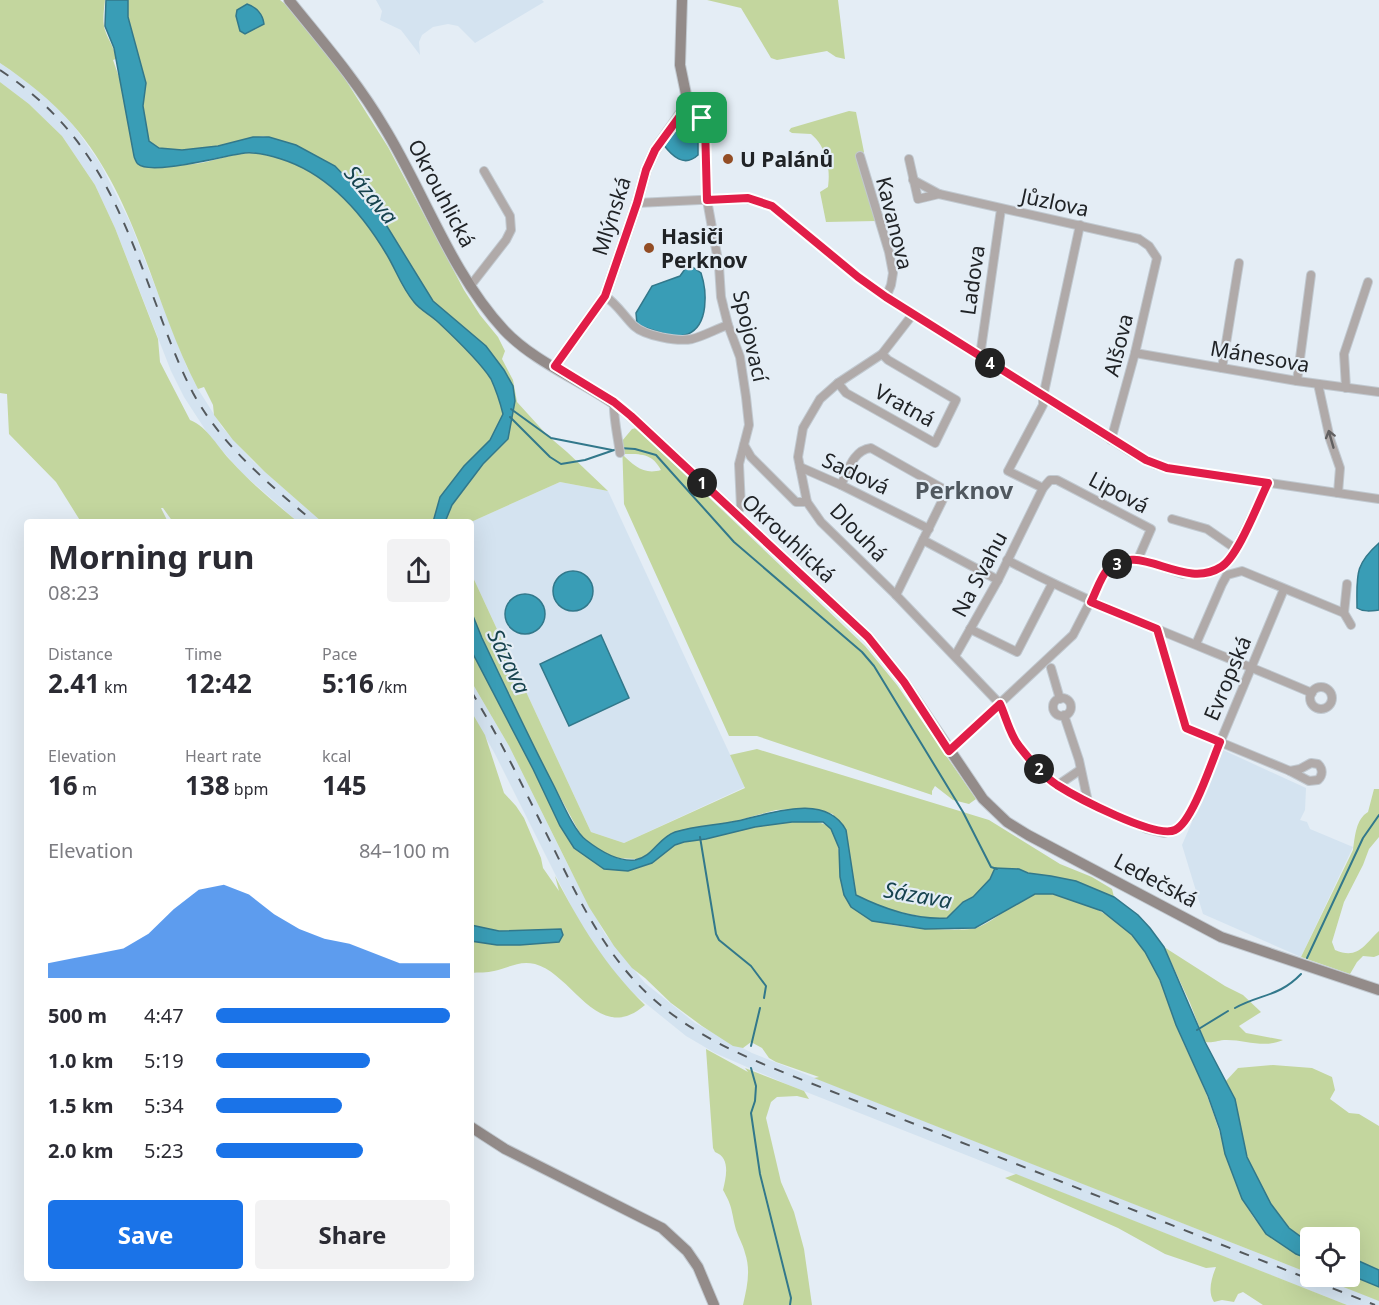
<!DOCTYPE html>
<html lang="en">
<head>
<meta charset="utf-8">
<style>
  :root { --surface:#fff; --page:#f2f2f3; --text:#2b2b33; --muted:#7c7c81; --accent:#1a73e8 }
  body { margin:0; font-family:"Noto Sans",sans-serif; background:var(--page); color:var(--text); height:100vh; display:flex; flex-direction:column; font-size:22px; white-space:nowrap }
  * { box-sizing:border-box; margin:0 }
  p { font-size:20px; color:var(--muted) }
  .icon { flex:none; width:33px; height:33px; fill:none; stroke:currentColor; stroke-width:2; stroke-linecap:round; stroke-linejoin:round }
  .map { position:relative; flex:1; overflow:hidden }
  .panel { position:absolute; left:24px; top:519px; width:450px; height:762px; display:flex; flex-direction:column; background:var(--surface); border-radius:6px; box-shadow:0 6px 24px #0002 }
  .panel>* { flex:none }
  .controls { position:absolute; left:1300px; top:1227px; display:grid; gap:12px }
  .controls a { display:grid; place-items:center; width:60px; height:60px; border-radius:6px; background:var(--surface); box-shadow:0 6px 24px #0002; font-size:30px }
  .pin { position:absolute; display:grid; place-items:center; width:51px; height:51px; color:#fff; margin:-26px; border-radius:12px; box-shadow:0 3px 9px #0006 }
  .km { position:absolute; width:30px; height:30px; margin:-15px; border-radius:50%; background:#222; color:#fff; font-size:16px; line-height:30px; text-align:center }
  .round { display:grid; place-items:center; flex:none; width:63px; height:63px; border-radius:6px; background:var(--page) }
  .overview { display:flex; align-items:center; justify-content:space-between; height:102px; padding:0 24px }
  h1 { font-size:33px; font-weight:700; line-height:45px }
  .metrics { display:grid; grid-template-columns:repeat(3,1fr); gap:9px; height:102px; padding:6px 24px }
  .metrics div { display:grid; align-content:center }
  .metrics b { font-size:26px; font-weight:700 }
  .metrics small { font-size:16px; font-weight:400 }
  .metrics p { font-size:16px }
  .chart { height:168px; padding:12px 24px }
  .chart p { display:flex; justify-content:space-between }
  .chart svg { width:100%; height:108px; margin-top:6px; fill:var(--accent); opacity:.7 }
  .cta { display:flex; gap:12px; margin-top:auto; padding:12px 24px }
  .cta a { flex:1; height:69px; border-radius:6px; background:var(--accent); color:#fff; font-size:24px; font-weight:700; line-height:69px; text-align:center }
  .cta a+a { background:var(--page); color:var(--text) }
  ul { padding:0 24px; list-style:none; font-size:20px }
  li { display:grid; grid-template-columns:96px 72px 1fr; align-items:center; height:45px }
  li i { height:15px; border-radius:8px; background:var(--accent) }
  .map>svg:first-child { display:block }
  .built { fill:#d4e3f0 }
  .green { fill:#c3d69e; fill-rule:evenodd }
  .water { fill:#399db6; stroke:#32788b; stroke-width:1.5 }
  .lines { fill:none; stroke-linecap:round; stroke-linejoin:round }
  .stream { stroke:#32788b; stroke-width:2 }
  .street-casing { stroke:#c1c9d0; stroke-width:10 }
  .secondary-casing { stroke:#c1c9d0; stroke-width:12 }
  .street { stroke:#b0aaa9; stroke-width:8 }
  .secondary { stroke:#938b89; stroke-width:10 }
  .rail { stroke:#54595d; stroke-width:2; stroke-dasharray:10 10; stroke-linecap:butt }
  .oneway { stroke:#616061 }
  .route-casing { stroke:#fff; stroke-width:12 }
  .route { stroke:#e11d48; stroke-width:8 }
  .poi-dot { fill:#934d25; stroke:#e4edf5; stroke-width:2 }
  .labels { text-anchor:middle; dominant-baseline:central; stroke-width:4.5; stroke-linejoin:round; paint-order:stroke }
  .poi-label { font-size:21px; font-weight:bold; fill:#202326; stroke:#e4edf5; text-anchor:start }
  .street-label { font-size:21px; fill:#202326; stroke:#e4edf5 }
  .water-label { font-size:22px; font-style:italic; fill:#17434e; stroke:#e4edf5 }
  .quarter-label { font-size:24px; font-weight:bold; fill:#50585f; stroke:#e4edf5 }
</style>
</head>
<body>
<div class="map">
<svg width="1379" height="1305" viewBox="0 0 1379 1305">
  <rect width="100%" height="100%" fill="#e4edf5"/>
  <g class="built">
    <path d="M376 0H542L544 2 475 43 458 26 448 24 433 27 422 35 419 42 420 55 401 30 380 20 382 11Z"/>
    <path d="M0 63 26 81 51 102 74 126 100 163 130 222 186 365 198 389 222 427 254 462 322 522H298L243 474 210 437 184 397 171 371 115 228 95 185 62 136 29 104 0 82Z"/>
    <path d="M560 482 608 491 745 787 624 843 591 832 471 573V522Z"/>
    <path d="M471 681 509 746 570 869 605 934 645 983 695 1023 752 1053 1311 1274V1276L1318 1277 1379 1300V1305H1347L786 1084 715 1053 686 1036 634 994 611 969 582 928 495 754 471 711Z"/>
    <path d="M1223 750 1306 788 1305 810 1300 820 1307 822 1310 829 1353 847 1301 957 1203 914 1182 845Z"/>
  </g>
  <g class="green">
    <path d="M0 0H105C104 10 102 21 105 30 108 40 115 48 116 59L113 60 120 80 134 156 137 164C159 167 179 166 201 163 221 159 243 150 264 154 320 165 359 208 387 255 396 270 402 288 414 302 419 309 428 313 435 319 452 335 479 360 491 379 496 390 500 402 503 414L490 440 464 466 440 497 433 522H322L265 472 233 440 214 415 213 405 204 387 198 389C153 303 138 200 73 125 52 101 27 81 0 63Z"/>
    <path d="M128 0H280L285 4 340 71 388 147 464 290 480 315 498 337 505 351 502 359 513 380 517 402 547 435 567 452 608 491 560 482 471 522H445L452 505 483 464 508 439 513 386 504 370 486 346 433 301 377 210 335 166 296 145 263 136 218 146 182 150 159 148 149 141 143 106 146 83 128 17Z"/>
    <path d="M707 0H838L845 59 836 57 827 51 777 60 771 58 741 8Z"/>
    <path d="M0 82 29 104 62 136 95 185 115 228 158 339 160 362 190 420C208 427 218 448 232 462 252 484 275 503 298 522H173L163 508H161L168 522H81L56 482 9 434 7 394 0 393Z"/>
    <path d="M849 111 856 112 864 152 861 156 876 221 826 222 820 192 828 187C831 169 826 146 811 134L792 133 789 131 791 128Z"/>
    <path d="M636 428 865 646 897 685 976 799 969 804 953 800 935 786 932 791V795L757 736H729L624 504 622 441 632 429ZM622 454C641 454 652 453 661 470 644 475 634 466 622 454Z"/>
    <path d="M471 573 591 832 624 843 745 788 730 755 757 749 989 820 1060 864 1092 877 1112 889 1114 897 1076 881 1051 876 1028 873 1018 869 995 868 990 879 973 897 963 902 947 918 933 919 881 908 856 895 850 859 833 814 809 808 776 810 736 821 674 832 657 845 646 856 637 859 612 858 583 839 541 762 482 638 471 611Z"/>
    <path d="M471 650 533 769 560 826 628 871C637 868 647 866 654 861 662 856 668 848 676 844 686 840 698 841 708 838 730 833 814 810 830 828 842 842 840 876 844 895 856 903 872 918 885 923 898 928 963 932 976 928 995 922 1016 899 1035 894 1063 886 1114 916 1132 935 1154 958 1164 991 1174 1020 1185 1049 1200 1075 1210 1104 1235 1171 1235 1230 1311 1260V1274L814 1078 819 1077 776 1062 769 1058 762 1048 751 1042 743 1048 733 1046 702 1026 671 1003 645 978 632 968 614 946 589 907 509 746 471 681Z"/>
    <path d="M471 711 485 735 504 793 516 806 524 818 541 858 543 868 559 891 555 876C580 924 606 967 645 1005 598 1046 573 974 535 964 519 960 509 968 494 971 487 973 479 972 471 973V941L497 945H520L514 931H499L471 925Z"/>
    <path d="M1374 789H1379V837L1369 849 1363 865 1344 902 1332 942 1335 950C1358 960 1364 945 1379 931V955L1374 957 1363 956 1357 962 1350 974 1301 957 1353 850C1355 836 1356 819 1368 812Z"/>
    <path d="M1164 947 1225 986 1243 995 1261 1012 1239 1026 1246 1033 1283 1040C1264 1049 1244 1039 1224 1040 1216 1041 1213 1043 1205 1042L1190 1003Z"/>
    <path d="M706 1049 748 1072 745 1068 804 1091 809 1099 797 1096 777 1097 771 1102 766 1118 781 1182 794 1212 804 1249 812 1305H743C747 1287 751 1271 745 1253 743 1244 737 1235 735 1226 731 1208 732 1206 723 1190 726 1177 731 1158 715 1152L713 1148Z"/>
    <path d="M1273 1065 1312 1068 1332 1077 1335 1090 1330 1099 1349 1113 1359 1114 1379 1126V1270L1350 1257V1238H1311V1241L1300 1236 1289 1228 1271 1204 1247 1157 1235 1099 1225 1082 1238 1068Z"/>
    <path d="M1016 1174 1347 1305H1263L1243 1292 1238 1294 1234 1302 1222 1300 1214 1302C1207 1292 1212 1277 1216 1267L1206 1268 1165 1254 1118 1228 1005 1178Z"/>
    <path d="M1350 1275 1379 1287V1301L1318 1277 1350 1276Z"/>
  </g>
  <g class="water">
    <path d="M106 0H128V17L146 83 143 106 149 141 159 148 182 150 218 146 253 137H269L296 145 335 166 377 210 433 301 486 346 504 370 513 386 515 401 508 439 483 464 452 505 445 522H433L440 497 464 466 490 440 503 414C500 402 496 390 491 379 480 362 454 337 438 322 431 315 420 310 414 302 402 288 396 270 387 255 362 213 329 174 281 159 269 155 258 152 245 153 226 155 151 176 138 164 137 164 134 157 134 156L114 48 105 26Z"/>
    <path d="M247 4C256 7 263 14 264 24L245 34 240 31 236 16 237 10Z"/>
    <path d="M690 118 698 121V155C684 168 672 156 663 144L683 120Z"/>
    <path d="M691 266 701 273C707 291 709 325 688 334 678 338 669 335 659 332 651 330 644 328 637 324L636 313 652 286 680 276 685 269Z"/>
    <path d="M1379 543V610C1371 611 1363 612 1357 608 1357 576 1354 565 1379 543Z"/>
    <circle cx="573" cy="591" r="20"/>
    <circle cx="525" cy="614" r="20"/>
    <path d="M471 611 482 638C505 686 527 734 552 782 559 795 574 832 586 840 600 851 617 862 635 860 653 857 658 838 675 832 694 826 717 825 737 821 770 814 825 792 846 830L856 895C884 909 915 920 947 918L963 902 973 897 990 879 995 868 1019 869 1028 873 1051 876 1076 881 1114 897 1138 915 1150 928 1164 947 1205 1042 1235 1099 1247 1157 1271 1204 1289 1228 1300 1236 1311 1241V1260L1296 1254 1266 1234 1242 1199 1225 1154 1220 1130 1208 1096 1176 1025 1160 980 1145 952 1132 935 1102 911 1053 894H1035L975 928 925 929 872 921 851 907 844 895 840 877 839 848 831 829 823 822H792L755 827 706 839 684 842 675 845 652 863 628 871 604 869 574 848 560 826 533 769 471 650Z"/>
    <path d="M601 635 629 698 569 726 540 664Z"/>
    <path d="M471 925 499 931 561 929 563 935 559 942 520 945H497L471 941Z"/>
    <path d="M1350 1257 1379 1270V1287L1350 1275Z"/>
  </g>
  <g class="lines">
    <g class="stream">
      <path d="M511 409 551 438 612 450"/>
      <path d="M510 417 550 457 561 464 585 460 620 448 635 449 656 455 734 542 862 652 874 666 963 812 991 867 997 869"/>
      <path d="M700 837 716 934 719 940 751 966 766 986 764 998"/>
      <path d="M1307 958 1363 838 1379 815"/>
      <path d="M1235 1008C1260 994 1279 997 1301 974"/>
      <path d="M1197 1030 1228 1011"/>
      <path d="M751 1046 760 1008"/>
      <path d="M751 1068 756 1086 755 1101 751 1113 760 1174 791 1298 790 1305"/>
    </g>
    <defs>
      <g id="street">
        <path d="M687 101 696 109 705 125 707 200 719 266 721 297 728 325 740 357 746 397 749 425 739 464 741 507 735 514"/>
        <path d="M860 156 889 252 893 273 891 285 886 297"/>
        <path d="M909 159 918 199 939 194 1139 239 1149 246 1157 258 1135 353 1111 440"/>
        <path d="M913 180 939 194"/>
        <path d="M637 203 741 198 763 202 782 213 858 277 886 297 1131 452 1156 465 1167 468 1379 499"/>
        <path d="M471 285 506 240 511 230 510 216 484 171"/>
        <path d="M605 296C617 304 624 316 634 326 645 336 678 342 692 339 704 336 716 329 728 325"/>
        <path d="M913 314 882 354 838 383 820 399 803 428 798 457 807 502 821 522 896 595 1000 704 1016 743 1044 775 1058 785 1088 802 1147 829 1164 833 1176 830 1189 817 1284 589"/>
        <path d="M1135 353 1297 381 1379 392"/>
        <path d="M980 356 1001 209"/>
        <path d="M1222 368 1239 263"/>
        <path d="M1297 381 1311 275"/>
        <path d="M838 383 846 393 935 443 956 400 888 360 882 354"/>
        <path d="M1318 384 1330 439 1340 468 1338 493"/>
        <path d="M1346 388 1344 354 1368 282"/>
        <path d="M614 402C613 416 618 438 620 453"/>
        <path d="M744 445 751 457 796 502H807"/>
        <path d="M800 467 841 485 929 529"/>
        <path d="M841 485C848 471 853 450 871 448L947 491 896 595"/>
        <path d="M1043 488 1008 471 1043 405V397L1080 225"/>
        <path d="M1172 519 1207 529 1236 549"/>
        <path d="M923 540 998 580"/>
        <path d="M1007 560C1105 612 1210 649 1312 693"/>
        <path d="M1347 584 1344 613 1351 625"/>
        <path d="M970 629 1017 652 1052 584"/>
        <path d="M1157 629 1186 728 1290 771"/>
        <path d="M1196 644 1222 584 1227 575 1242 571 1344 613"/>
        <path d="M955 656 998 580 1043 488 1050 480H1057L1151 529 1138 559"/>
        <path d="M1051 668 1060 699"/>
        <circle cx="1321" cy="698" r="11"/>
        <circle cx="1062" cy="707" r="9"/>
        <path d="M1064 715 1079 760 1088 802"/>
        <path d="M949 751 1073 635 1107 569 1122 561 1138 559 1183 574H1206L1223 567 1234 553 1268 483"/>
        <path d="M1311 763 1318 764C1323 769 1323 775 1318 780L1309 781 1290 771 1300 769Z"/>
        <path d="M1058 785 1080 770"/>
      </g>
      <g id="secondary">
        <path d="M289 0C322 41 357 81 384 127 424 192 451 273 504 330 538 366 592 384 631 416L868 637 904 682 983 799 1007 822 1028 835 1221 937 1379 990"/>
        <path d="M555 366 605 296 637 203 646 170 655 150 686 106V94L680 65 682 0"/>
        <path d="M471 1127 505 1149 662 1228 687 1251 698 1267 714 1305"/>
      </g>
    </defs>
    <use href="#street" class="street-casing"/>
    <use href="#secondary" class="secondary-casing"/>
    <use href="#street" class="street"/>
    <use href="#secondary" class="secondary"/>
    <g class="rail">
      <path d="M0 70C92 131 119 206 156 304 167 334 178 364 193 393 222 446 268 483 314 522"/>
      <path d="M471 691C501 740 526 793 552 845 579 900 605 955 651 997 692 1034 740 1055 790 1075L1375 1305"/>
    </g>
  </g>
  <defs><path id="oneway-shaft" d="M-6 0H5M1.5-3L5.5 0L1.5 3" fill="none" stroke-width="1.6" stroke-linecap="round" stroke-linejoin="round" transform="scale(1.5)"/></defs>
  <use class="oneway" href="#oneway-shaft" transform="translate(1331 439) rotate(-106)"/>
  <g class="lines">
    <defs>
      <path id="route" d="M687 100 696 109 705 125 707 200 748 198 772 206 858 277 886 297 1146 460 1167 468 1268 483C1258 503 1238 557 1221 567 1183 591 1139 540 1108 569 1101 576 1096 592 1091 602L1157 629 1186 728 1220 742C1212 761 1192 823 1175 830 1155 839 1076 797 1057 785 1042 775 1030 760 1019 746 1010 735 1006 717 1000 704L949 751 904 682 868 637 631 416 614 402 555 366 605 296 637 203 646 170 655 150 682 113Z"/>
    </defs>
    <use href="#route" class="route-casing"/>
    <use href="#route" class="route"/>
  </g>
  <g class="poi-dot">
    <circle cx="728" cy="159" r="6"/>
    <circle cx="649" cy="248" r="6"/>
  </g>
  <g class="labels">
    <g class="poi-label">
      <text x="740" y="159">U Palánů</text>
      <text x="661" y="236">Hasiči<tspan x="661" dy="24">Perknov</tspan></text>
    </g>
    <g class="street-label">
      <text transform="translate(442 193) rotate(62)">Okrouhlická</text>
      <text transform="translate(1055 202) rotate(12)">Jůzlova</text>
      <text transform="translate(611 216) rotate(-72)">Mlýnská</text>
      <text transform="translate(895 223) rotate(76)">Kavanova</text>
      <text transform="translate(972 280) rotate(-82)">Ladova</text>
      <text transform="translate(751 336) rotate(77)">Spojovací</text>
      <text transform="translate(1118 345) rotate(-76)">Alšova</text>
      <text transform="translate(1260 356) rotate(10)">Mánesova</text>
      <text transform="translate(905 405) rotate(29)">Vratná</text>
      <text transform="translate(856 473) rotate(25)">Sadová</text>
      <text transform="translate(1119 492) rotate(28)">Lipová</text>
      <text transform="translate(859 532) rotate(46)">Dlouhá</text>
      <text transform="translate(789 538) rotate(43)">Okrouhlická</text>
      <text transform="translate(979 574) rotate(-62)">Na Svahu</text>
      <text transform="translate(1227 678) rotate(-67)">Evropská</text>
      <text transform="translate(1156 880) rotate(28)">Ledečská</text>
    </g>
    <g class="water-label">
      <text transform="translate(372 194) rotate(50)">Sázava</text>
      <text transform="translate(510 661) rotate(64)">Sázava</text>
      <text transform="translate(918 894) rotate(10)">Sázava</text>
    </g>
    <g class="quarter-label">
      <text x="964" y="489">Perknov</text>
    </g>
  </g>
</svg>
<div class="controls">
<a><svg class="icon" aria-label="locate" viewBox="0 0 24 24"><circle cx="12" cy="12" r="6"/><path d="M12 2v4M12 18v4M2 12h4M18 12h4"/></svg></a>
</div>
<div class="pin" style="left:702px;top:118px;background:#1e9e55"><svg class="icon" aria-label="arrive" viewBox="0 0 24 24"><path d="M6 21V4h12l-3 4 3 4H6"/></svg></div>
<b class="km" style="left:702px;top:483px">1</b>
<b class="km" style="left:1039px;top:769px">2</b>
<b class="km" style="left:1117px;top:564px">3</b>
<b class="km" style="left:990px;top:363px">4</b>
<section class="panel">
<div class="overview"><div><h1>Morning run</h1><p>08:23</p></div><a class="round"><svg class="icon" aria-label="share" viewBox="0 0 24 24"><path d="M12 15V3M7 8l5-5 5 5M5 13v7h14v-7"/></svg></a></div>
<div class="metrics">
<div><p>Distance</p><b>2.41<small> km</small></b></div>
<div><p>Time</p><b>12:42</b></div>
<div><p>Pace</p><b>5:16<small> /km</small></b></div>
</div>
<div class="metrics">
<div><p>Elevation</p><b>16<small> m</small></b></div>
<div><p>Heart rate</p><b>138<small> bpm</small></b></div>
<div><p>kcal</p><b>145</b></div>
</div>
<div class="chart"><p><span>Elevation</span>84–100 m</p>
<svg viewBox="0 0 160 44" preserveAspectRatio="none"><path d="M0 44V38L10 36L20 34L30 32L40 26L50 16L60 8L70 6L80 10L90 18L100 24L110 28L120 30L130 34L140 38L150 38L160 38V44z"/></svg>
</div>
<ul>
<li><b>500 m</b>4:47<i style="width:100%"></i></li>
<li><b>1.0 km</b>5:19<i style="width:66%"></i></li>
<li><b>1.5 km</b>5:34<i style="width:54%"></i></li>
<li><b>2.0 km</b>5:23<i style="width:63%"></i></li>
</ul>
<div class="cta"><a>Save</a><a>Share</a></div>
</section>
</div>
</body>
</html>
